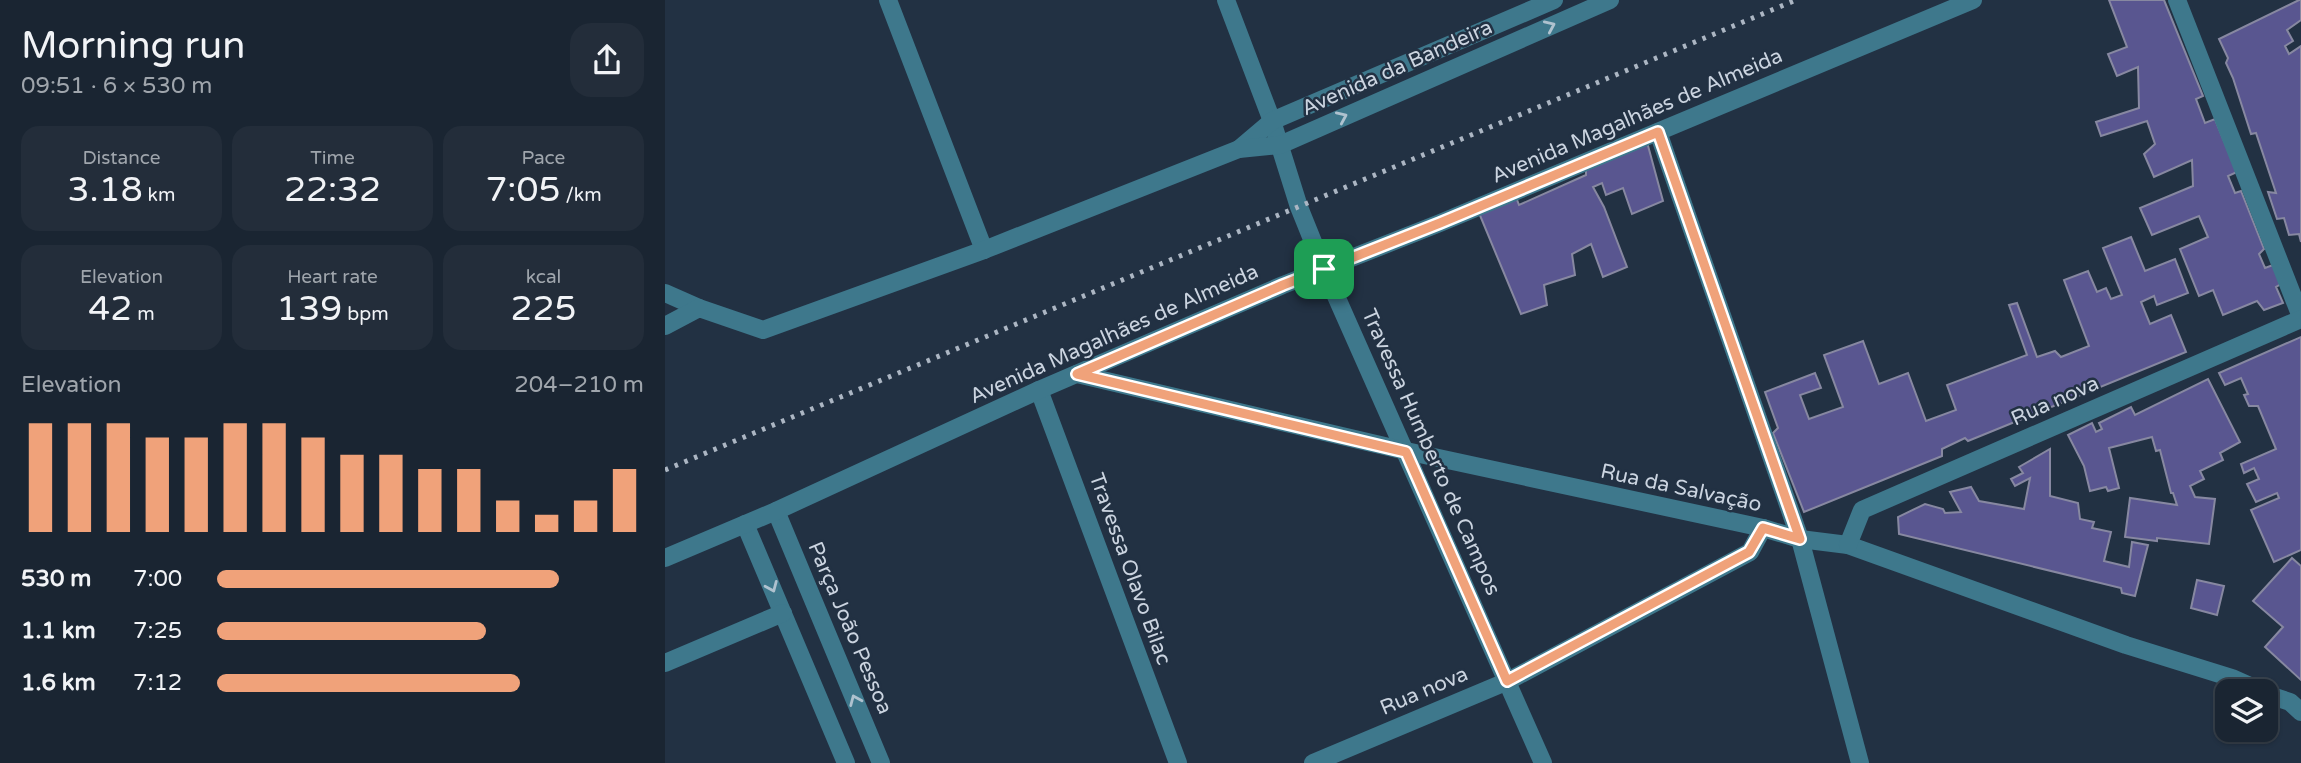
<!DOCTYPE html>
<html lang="en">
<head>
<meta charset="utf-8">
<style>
  :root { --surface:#1a2532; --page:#232d3a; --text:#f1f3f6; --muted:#9fa5ac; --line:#38424d; --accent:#f0a27a }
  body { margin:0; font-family:"Varela Round",sans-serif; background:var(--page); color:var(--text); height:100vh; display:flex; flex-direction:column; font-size:26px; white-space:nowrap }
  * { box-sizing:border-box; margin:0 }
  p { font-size:23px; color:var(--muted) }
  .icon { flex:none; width:38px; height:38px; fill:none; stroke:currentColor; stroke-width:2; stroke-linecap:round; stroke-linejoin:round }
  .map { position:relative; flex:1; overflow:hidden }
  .drawer { display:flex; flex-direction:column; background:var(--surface); width:665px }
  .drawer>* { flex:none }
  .buttons { position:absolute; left:1550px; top:679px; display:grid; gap:14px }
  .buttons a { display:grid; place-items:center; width:63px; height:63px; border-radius:14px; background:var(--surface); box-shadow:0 2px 5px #0004,0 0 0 2px var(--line); font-size:35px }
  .pin { position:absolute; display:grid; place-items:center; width:60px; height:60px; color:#fff; margin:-30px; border-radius:14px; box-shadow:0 4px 10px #0006 }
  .round { display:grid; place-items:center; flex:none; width:74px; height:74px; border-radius:21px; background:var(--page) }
  .headline { display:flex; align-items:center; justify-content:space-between; height:119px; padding:0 21px }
  h1 { font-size:38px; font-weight:600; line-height:52px }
  .metrics { display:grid; grid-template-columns:repeat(3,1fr); gap:10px; height:119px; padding:7px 21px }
  .metrics div { display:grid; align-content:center; border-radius:18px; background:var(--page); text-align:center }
  .metrics b { font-size:35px; font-weight:600 }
  .metrics small { font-size:19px; font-weight:400 }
  .metrics p { font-size:19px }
  .chart { height:196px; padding:14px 21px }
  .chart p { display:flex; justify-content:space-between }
  .chart svg { width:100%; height:126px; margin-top:7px; stroke:var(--accent); stroke-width:6 }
  ul { padding:0 21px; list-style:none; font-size:23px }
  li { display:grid; grid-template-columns:112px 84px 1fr; align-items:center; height:52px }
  li i { height:18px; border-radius:9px; background:var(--accent) }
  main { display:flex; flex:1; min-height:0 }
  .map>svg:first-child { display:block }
  .building { fill:#595690; stroke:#8788a1; stroke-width:2 }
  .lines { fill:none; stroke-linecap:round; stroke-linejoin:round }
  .minor { stroke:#3e788c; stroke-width:18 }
  .rail { stroke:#acb6c3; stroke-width:5; stroke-dasharray:3.5 7; stroke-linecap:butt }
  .oneway { stroke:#afc2cf }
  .route-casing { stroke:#fff; stroke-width:14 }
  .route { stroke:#f0a27a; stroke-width:9 }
  .labels { text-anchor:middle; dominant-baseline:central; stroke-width:5; stroke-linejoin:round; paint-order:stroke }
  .street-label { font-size:21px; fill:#cbd4e0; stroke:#223143 }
</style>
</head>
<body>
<main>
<section class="drawer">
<div class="headline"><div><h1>Morning run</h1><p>09:51 · 6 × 530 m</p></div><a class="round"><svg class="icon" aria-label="share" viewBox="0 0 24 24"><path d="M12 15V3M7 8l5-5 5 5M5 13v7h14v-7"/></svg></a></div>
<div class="metrics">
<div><p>Distance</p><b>3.18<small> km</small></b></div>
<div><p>Time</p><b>22:32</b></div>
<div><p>Pace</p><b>7:05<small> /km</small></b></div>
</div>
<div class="metrics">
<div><p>Elevation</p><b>42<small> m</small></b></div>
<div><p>Heart rate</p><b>139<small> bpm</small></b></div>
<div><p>kcal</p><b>225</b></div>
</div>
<div class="chart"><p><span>Elevation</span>204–210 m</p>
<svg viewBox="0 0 160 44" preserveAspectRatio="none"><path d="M5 44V6M15 44V6M25 44V6M35 44V11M45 44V11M55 44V6M65 44V6M75 44V11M85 44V17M95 44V17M105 44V22M115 44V22M125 44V33M135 44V38M145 44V33M155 44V22"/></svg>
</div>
<ul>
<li><b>530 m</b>7:00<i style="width:80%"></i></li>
<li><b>1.1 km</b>7:25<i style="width:63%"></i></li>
<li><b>1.6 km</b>7:12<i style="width:71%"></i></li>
</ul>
</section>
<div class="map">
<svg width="1636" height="763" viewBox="0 0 1636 763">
  <rect width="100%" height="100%" fill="#223143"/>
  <g class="building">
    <path d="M1444 0H1499L1538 96 1531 99 1540 123 1550 119 1572 172 1563 176 1570 193 1576 191 1599 249 1594 254 1600 268 1608 265 1616 284 1611 287 1618 303 1599 310 1592 301 1558 315 1548 290 1534 296 1515 249 1543 237 1534 216 1487 235 1475 208 1528 186 1527 160 1489 177 1479 154 1490 144 1482 121 1436 136 1431 122 1474 108 1473 67 1452 76 1443 54 1462 47Z"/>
    <path d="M1634 0H1636V20L1622 30 1628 41 1620 46 1624 54 1636 46V242L1634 234 1624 235 1619 218 1612 219 1603 192 1611 193 1591 133 1586 134 1568 78 1561 63 1563 58 1554 39Z"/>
    <path d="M982 142 998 201 967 214 958 188 941 195 937 183 928 187 939 207 962 267 938 277 926 244 907 254 910 275 879 285 882 305 856 314 814 213 851 197 854 205 921 175V167Z"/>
    <path d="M1466 237 1480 271 1510 259 1523 293 1492 305 1489 296 1476 302 1485 324 1506 315 1521 352 1303 441 1300 438 1277 449V456L1139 512 1108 433 1113 428 1100 392 1150 373 1156 388 1135 395 1144 419 1178 407 1159 355 1198 341 1214 384 1243 373 1261 421 1291 410 1282 385 1362 355 1344 305 1352 303 1372 357 1390 351 1396 357 1424 346 1399 280 1423 271 1432 292 1441 288 1446 299 1457 295 1438 248Z"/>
    <path d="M1636 337V550L1609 562 1586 510 1614 498 1612 493 1591 502 1582 484 1594 479 1589 468 1579 473 1576 464 1611 449 1593 406H1584L1579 395 1583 394 1576 378 1560 385 1554 373Z"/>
    <path d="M1543 379 1575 442 1555 453 1558 460 1535 471 1539 479 1525 486 1530 497 1550 499 1544 544 1492 538V541L1460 537 1465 498 1512 505 1508 493H1506L1495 450 1491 451 1487 437 1444 448 1454 488 1443 491 1441 487 1425 491 1419 466 1403 435 1427 423 1431 432 1437 429 1434 423 1466 407 1470 415Z"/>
    <path d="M1385 449V496L1413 503 1415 519 1429 522 1427 528 1446 532 1439 561 1464 567 1467 542 1483 545 1470 596 1457 593 1456 588 1234 534 1233 517 1260 504 1278 509 1280 513 1296 512 1285 492 1306 487 1314 501 1359 509 1365 478 1350 486 1346 479 1358 473 1354 467Z"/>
    <path d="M1627 558 1636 566V680L1600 647 1618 627 1588 601Z"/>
    <path d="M1532 580 1559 586 1552 615 1526 608Z"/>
  </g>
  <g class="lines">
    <g class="minor">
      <path d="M223 0 319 250"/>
      <path d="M561 0 607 121 634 207 659 269 878 763"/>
      <path d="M1512 0 1636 317"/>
      <path d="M993 132 1135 539 1195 763"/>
      <path d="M574 149 607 121 889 0"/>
      <path d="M0 293 34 308"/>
      <path d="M0 326 34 308 98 330 319 250 574 149 615 145 945 0"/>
      <path d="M412 374 741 451 1098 528 1135 539 1183 545 1461 645 1567 678 1596 691"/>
      <path d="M374 390 513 763"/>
      <path d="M111 511 216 763"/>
      <path d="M80 524 181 763"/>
      <path d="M1183 545 1197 510 1636 319"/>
      <path d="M0 558 111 511 374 390 618 285 775 223 1308 0"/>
      <path d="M0 663 118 613"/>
      <path d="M1601 694 1625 702 1636 712"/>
      <path d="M648 763 843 681 1085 552 1098 528"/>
    </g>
    <path class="rail" d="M0 470 1131 0"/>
  </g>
  <defs><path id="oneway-chevron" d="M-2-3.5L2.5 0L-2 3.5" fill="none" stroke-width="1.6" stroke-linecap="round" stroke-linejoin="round" transform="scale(1.75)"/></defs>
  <g class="oneway">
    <use href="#oneway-chevron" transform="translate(885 26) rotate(-24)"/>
    <use href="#oneway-chevron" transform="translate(677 117) rotate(-24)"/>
    <use href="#oneway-chevron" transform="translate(107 587) rotate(67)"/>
    <use href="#oneway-chevron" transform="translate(190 700) rotate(-113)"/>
  </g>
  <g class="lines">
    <defs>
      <path id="route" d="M993 132 1135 539 1098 528 1084 552 842 681 741 452 412 374 618 285 775 223Z"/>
    </defs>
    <use href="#route" class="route-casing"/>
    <use href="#route" class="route"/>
  </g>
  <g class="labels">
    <g class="street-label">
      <text transform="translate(732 68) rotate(-24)">Avenida da Bandeira</text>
      <text transform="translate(972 116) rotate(-23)">Avenida Magalhães de Almeida</text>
      <text transform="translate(449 334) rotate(-24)">Avenida Magalhães de Almeida</text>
      <text transform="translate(1390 401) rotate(-24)">Rua nova</text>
      <text transform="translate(766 452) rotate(66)">Travessa Humberto de Campos</text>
      <text transform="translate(1016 488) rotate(12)">Rua da Salvação</text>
      <text transform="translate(465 569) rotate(70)">Travessa Olavo Bilac</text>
      <text transform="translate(185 628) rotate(67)">Parça João Pessoa</text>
      <text transform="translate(759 691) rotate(-23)">Rua nova</text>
    </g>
  </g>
</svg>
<div class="buttons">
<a><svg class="icon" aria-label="layers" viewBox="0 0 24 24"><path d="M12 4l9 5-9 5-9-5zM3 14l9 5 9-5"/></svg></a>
</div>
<div class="pin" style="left:659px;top:269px;background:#1e9e55"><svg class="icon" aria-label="arrive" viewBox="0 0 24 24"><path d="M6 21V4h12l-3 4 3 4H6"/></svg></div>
</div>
</main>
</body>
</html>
